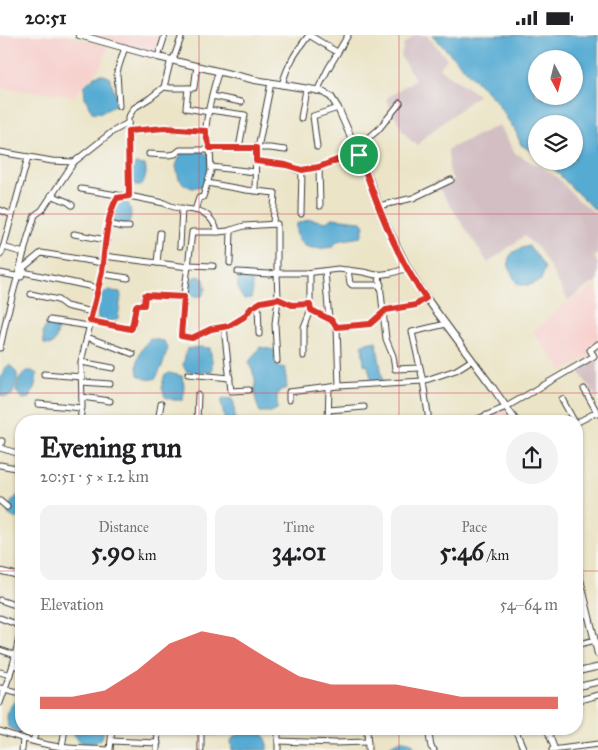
<!DOCTYPE html>
<html lang="en">
<head>
<meta charset="utf-8">
<style>
  :root { --surface:#fff; --page:#f2f2f2; --text:#202124; --muted:#757577; --accent:#d93025 }
  body { margin:0; font-family:"IM FELL Great Primer",serif; background:var(--page); color:var(--text); height:100vh; display:flex; flex-direction:column; font-size:19px; white-space:nowrap }
  * { box-sizing:border-box; margin:0 }
  p { font-size:16px; color:var(--muted) }
  .icon { flex:none; width:28px; height:28px; fill:none; stroke:currentColor; stroke-width:2; stroke-linecap:round; stroke-linejoin:round }
  .map { position:relative; flex:1; overflow:hidden }
  .sheet { position:absolute; left:15px; top:380px; width:568px; height:320px; display:flex; flex-direction:column; background:var(--surface); border-radius:20px; box-shadow:0 1px 4px #0004 }
  .sheet>* { flex:none }
  .needle { width:32px; rotate:173deg }
  .controls { position:absolute; left:528px; top:15px; display:grid; gap:10px }
  .controls a { display:grid; place-items:center; width:55px; height:55px; border-radius:50%; background:var(--surface); box-shadow:0 1px 4px #0004; font-size:25px }
  .pin { position:absolute; display:grid; place-items:center; width:42px; height:42px; color:#fff; margin:-21px; border:2px solid #fff; border-radius:50%; box-shadow:0 1px 5px #0007 }
  .round { display:grid; place-items:center; flex:none; width:52px; height:52px; border-radius:26px; background:var(--page) }
  .overview { display:flex; align-items:center; justify-content:space-between; height:85px; padding:0 25px }
  h1 { font-size:28px; font-weight:800; line-height:38px }
  .stats { display:grid; grid-template-columns:repeat(3,1fr); gap:8px; height:85px; padding:5px 25px }
  .stats div { display:grid; align-content:center; border-radius:12px; background:var(--page); text-align:center }
  .stats b { font-size:25px; font-weight:800 }
  .stats small { font-size:14px; font-weight:400 }
  .stats p { font-size:14px }
  .chart { height:140px; padding:10px 25px }
  .chart p { display:flex; justify-content:space-between }
  .chart svg { width:100%; height:90px; margin-top:5px; fill:var(--accent); opacity:.7 }
  .status { display:flex; justify-content:space-between; align-items:center; height:35px; padding:0 25px; background:var(--surface); direction:ltr }
  .status svg { height:14px; fill:currentColor }
  .map>svg:first-child { display:block }
  .built { fill:#f7d0cd }
  .industrial { fill:#d2bec3 }
  .water { fill:#57abd3; stroke:#3a6478; fill-rule:evenodd }
  .lines { fill:none; stroke-linecap:round; stroke-linejoin:round }
  .minor-casing { stroke:#3b3a36; stroke-width:7 }
  .tertiary-casing { stroke:#3b3a36; stroke-width:8 }
  .minor { stroke:#fff; stroke-width:5 }
  .tertiary { stroke:#fff; stroke-width:6 }
  .route-casing { stroke:#fff; stroke-width:10 }
  .route { stroke:#d93025; stroke-width:6 }
  .grid { fill:none; stroke:#d1495b; stroke-width:1; stroke-opacity:0.55 }
</style>
</head>
<body>
<div class="status"><b>20:51</b><svg viewBox="0 0 49 12"><path d="M0 12V9h3v3zM5 12V6h3v6zM10 12V3h3v9zM15 12V0h3v12zM26 1h20v11H26zM47 4h2v5h-2z"/></svg></div>
<div class="map">
<svg width="598" height="715" viewBox="0 0 598 715">
  <rect width="100%" height="100%" fill="#f6f6f2"/>
  <filter id="ink" filterUnits="userSpaceOnUse"><feTurbulence type="fractalNoise" baseFrequency=".02" numOctaves="2"/><feDisplacementMap in="SourceGraphic" scale="10" xChannelSelector="R" yChannelSelector="G"/><feConvolveMatrix kernelMatrix="1 2 1 2 8 2 1 2 1" color-interpolation-filters="sRGB"/></filter>
  <filter id="wash" filterUnits="userSpaceOnUse"><feTurbulence type="fractalNoise" baseFrequency=".0096" numOctaves="4" result="noise"/><feDisplacementMap in="SourceGraphic" scale="20" xChannelSelector="R" yChannelSelector="G"/><feGaussianBlur stdDeviation="1.12" result="paint"/><feColorMatrix in="noise" values="0 0 0 0 0 0 0 0 0 0 0 0 0 0 0 0 0 1.4 0 .05"/><feComposite in="paint" operator="in"/></filter>
  <g filter="url(#wash)">
    <rect width="100%" height="100%" fill="#ebe4c7"/>
    <g class="built">
      <path d="M0 0H66L108 12 101 31 73 61 3 53 0 52Z"/>
      <path d="M88 0H162L155 19Z"/>
      <path d="M593 252 598 257V306L588 313 591 320 563 336 533 297 565 268Z"/>
      <path d="M505 375 513 386H495L492 381Z"/>
    </g>
    <g class="industrial">
      <path d="M415 0H427L447 24 439 33 478 60 422 104 418 110 410 105 403 96 386 64 415 44 401 22 404 9Z"/>
      <path d="M499 90 515 118 556 141 577 164 598 180V219L594 222 598 229V245L568 265 540 215 524 201 488 228 439 153 454 145 451 141 449 133 448 114Z"/>
      <path d="M598 311V365L577 333 597 322 593 315Z"/>
    </g>
    <g class="water">
      <path d="M432 0H598V177L581 162 546 126H574V89H536V119L521 110 516 97 495 65ZM536 24H574V61H536Z"/>
      <path d="M101 39 109 42 117 63 115 70C108 75 101 79 92 77L85 63 84 51 95 41Z"/>
      <path d="M182 116H203L209 122V137L206 150 192 153 185 150 179 144 176 131Z"/>
      <path d="M135 129 145 130C147 138 146 143 142 150H135C130 142 131 137 135 129Z"/>
      <path d="M122 168H128C132 176 132 184 127 190L114 188V182L115 172Z"/>
      <path d="M333 183 360 186 364 191 361 202 337 206 333 212C313 215 294 215 296 189L310 184 326 187Z"/>
      <path d="M529 211 536 219 545 233 541 245 530 250H518C506 229 501 218 529 211Z"/>
      <path d="M243 238 250 239C253 248 254 254 251 263L244 264C237 257 235 245 243 238Z"/>
      <path d="M199 241 204 244 206 254 202 261H193L188 258 193 243Z"/>
      <path d="M111 256 120 257 121 261 118 283C112 288 106 288 99 285 95 275 98 267 102 257Z"/>
      <path d="M51 288 58 289C58 298 57 303 52 310L44 309 43 297 46 290Z"/>
      <path d="M150 304 164 306 168 313 163 329 156 343C149 346 145 344 138 340 135 325 140 315 150 304Z"/>
      <path d="M376 306 383 346 372 347 368 331 364 329 362 309Z"/>
      <path d="M199 312 210 313 212 325V336L198 338 186 336 183 330 187 314Z"/>
      <path d="M260 312 274 315 276 331 285 333 287 353 280 355 277 360V374L271 377H260L256 367 255 343 249 327Z"/>
      <path d="M9 330C22 338 17 348 12 360L5 362 0 360C0 347 0 336 9 330Z"/>
      <path d="M26 336H32L37 339C36 348 34 355 30 363L23 364 16 357C18 349 19 341 26 336Z"/>
      <path d="M169 338 182 341 184 351 183 365H173L165 362 162 353 164 341Z"/>
      <path d="M223 363 232 364 234 368 235 386H225L221 367Z"/>
      <path d="M19 459H21V480L16 484 9 480 7 474 13 465Z"/>
      <path d="M19 663 21 664V694H32C22 697 17 698 8 692 6 677 7 673 19 663Z"/>
      <path d="M72 694H104L102 703C90 713 77 710 72 694Z"/>
      <path d="M243 695H262L267 706V715H232L231 705Z"/>
      <path d="M401 705 412 708 416 715H388L392 709Z"/>
    </g>
  </g>
  <g filter="url(#ink)">
    <g class="lines">
      <defs>
        <g id="minor">
          <path d="M309 0 337 17"/>
          <path d="M158 22 165 0"/>
          <path d="M173 25 182 0"/>
          <path d="M282 50C288 28 296 17 309 0"/>
          <path d="M164 52 171 53H194L197 31"/>
          <path d="M188 53 186 73 209 77"/>
          <path d="M317 56 328 34 348 0"/>
          <path d="M212 61 241 67"/>
          <path d="M119 71 117 37 125 12"/>
          <path d="M209 75 245 80 239 113"/>
          <path d="M301 83 306 54"/>
          <path d="M128 96 165 93 206 96"/>
          <path d="M355 110 372 100 378 95 400 68"/>
          <path d="M317 112 313 81 338 73"/>
          <path d="M210 113C209 110 207 106 206 102 204 90 214 49 219 36"/>
          <path d="M258 113H270L285 115"/>
          <path d="M0 117 52 126 74 127"/>
          <path d="M149 119 168 120 175 119 180 115H210"/>
          <path d="M255 126 286 130 297 135H302L319 132 337 125 359 120"/>
          <path d="M211 132 255 137"/>
          <path d="M319 132 320 171"/>
          <path d="M207 148 246 155 275 158 273 189"/>
          <path d="M81 154 123 161"/>
          <path d="M255 156 256 113"/>
          <path d="M51 160 68 167 72 170"/>
          <path d="M129 161 164 168C187 181 205 164 218 197L228 196 244 191 277 189V238H306L338 234 363 237 376 240 392 238 408 233"/>
          <path d="M379 171 413 163 451 145"/>
          <path d="M0 175 12 180"/>
          <path d="M195 175 199 163 203 162 211 136 210 113H258L271 48"/>
          <path d="M301 178 302 135"/>
          <path d="M109 189 122 192H129"/>
          <path d="M74 199 106 205"/>
          <path d="M180 211 182 173"/>
          <path d="M3 212 24 218"/>
          <path d="M0 220 2 217 28 122"/>
          <path d="M104 221 188 232 184 259 181 301 192 303 211 294 229 291 245 282 251 273 261 267 278 264 291 270 310 269 311 275 331 285 337 292 370 289 386 275 416 270 426 263"/>
          <path d="M157 228 160 198"/>
          <path d="M230 228 231 195"/>
          <path d="M189 230 213 231"/>
          <path d="M188 232 192 197H218"/>
          <path d="M348 235 350 248 352 250H381"/>
          <path d="M325 236 329 285"/>
          <path d="M23 237 98 253"/>
          <path d="M238 237 269 239 277 238 278 264 275 289 277 326"/>
          <path d="M0 238 21 242 24 232 41 218 103 228"/>
          <path d="M310 238V269"/>
          <path d="M102 239 128 243"/>
          <path d="M379 239 386 304 393 321 395 334 420 333"/>
          <path d="M31 259 58 265 66 271 92 277"/>
          <path d="M258 269 259 299"/>
          <path d="M50 285 89 291"/>
          <path d="M90 286 131 294 133 293 136 271 137 270H144V261L145 260 184 262"/>
          <path d="M224 292 231 356 249 355"/>
          <path d="M337 292 339 351"/>
          <path d="M87 302 133 319"/>
          <path d="M0 313 7 281 28 202 35 180 42 175 74 127 112 97 128 88"/>
          <path d="M304 321V293L311 275"/>
          <path d="M81 327 113 333"/>
          <path d="M44 339 82 342"/>
          <path d="M188 339 230 343"/>
          <path d="M82 347 110 349"/>
          <path d="M584 354 598 379"/>
          <path d="M82 362 110 366"/>
          <path d="M562 364 574 386"/>
          <path d="M289 365V357L339 351 423 346 456 335 472 325"/>
          <path d="M38 369 82 373"/>
          <path d="M329 375 364 372"/>
          <path d="M80 386 82 370 81 327 102 239 108 192 113 170 117 163 129 161 128 83 134 73 150 63 164 52 171 24"/>
          <path d="M158 386 161 369"/>
          <path d="M197 386 198 360"/>
          <path d="M328 386 329 353"/>
          <path d="M429 386 423 346 412 297 446 289"/>
          <path d="M473 386 506 372 594 321 590 315 598 309"/>
          <path d="M576 388 597 377"/>
          <path d="M0 406H2L0 413 17 418"/>
          <path d="M0 430 21 434"/>
          <path d="M0 466 7 472"/>
          <path d="M0 536 21 541"/>
          <path d="M0 565 21 572"/>
          <path d="M576 582 588 579"/>
          <path d="M0 583 21 591"/>
          <path d="M576 610 595 605"/>
          <path d="M0 615 15 620"/>
          <path d="M13 630 21 632"/>
          <path d="M0 637 10 640"/>
          <path d="M576 637 598 632"/>
          <path d="M576 652 598 647"/>
          <path d="M0 653 21 658"/>
          <path d="M576 666 598 660"/>
          <path d="M0 668 13 630 21 594"/>
          <path d="M278 694V715"/>
          <path d="M367 694 368 715"/>
          <path d="M387 694 406 695 434 694"/>
          <path d="M428 694 431 712 434 715"/>
          <path d="M515 694 524 715"/>
          <path d="M547 694 555 715"/>
          <path d="M0 696C22 704 46 711 69 713 82 714 96 714 109 715"/>
          <path d="M33 706 37 694"/>
          <path d="M111 706 158 708"/>
          <path d="M278 706 335 708 368 707"/>
          <path d="M62 712 65 694"/>
          <path d="M22 715 23 704"/>
          <path d="M110 715 112 694"/>
          <path d="M157 715 158 694 201 695 250 694"/>
          <path d="M201 715V694"/>
          <path d="M552 715 598 709"/>
        </g>
        <g id="tertiary">
          <path d="M79 0 158 22 255 45 321 56 331 62 338 73 369 143 384 185 408 233 422 257 493 353 516 386"/>
          <path d="M576 528 598 619"/>
        </g>
      </defs>
      <use href="#minor" class="minor-casing"/>
      <use href="#tertiary" class="tertiary-casing"/>
      <use href="#minor" class="minor"/>
      <use href="#tertiary" class="tertiary"/>
    </g>
  </g>
  <g class="lines" filter="url(#ink)">
    <defs>
      <path id="route" d="M165 93 206 96V101L210 113H256V126L286 130 302 135 319 132 337 125 359 120C368 142 375 164 384 185 395 212 409 240 426 263L416 270 386 275 370 289 337 292 331 285 311 275 310 269 292 270 278 264 261 267 251 273 244 282 229 291 211 294 192 303 181 301 184 262 145 260 144 270H137L136 271 132 293 131 294 90 286C94 269 99 252 102 236 105 215 106 181 117 163L129 161 128 96Z"/>
    </defs>
    <use href="#route" class="route-casing"/>
    <use href="#route" class="route"/>
  </g>
  <path class="grid" d="M199 0V386M399 0V386M0 179H598M0 358H598M0 536H21M576 536H598M199 694V715M399 694V715"/>
</svg>
<div class="controls">
<a><svg class="needle" viewBox="-14 -14 28 28"><path d="M0-13l5 13h-10z" fill="#e53935"/><path d="M0 13l5-13h-10z" fill="#757577"/></svg></a>
<a><svg class="icon" aria-label="layers" viewBox="0 0 24 24"><path d="M12 4l9 5-9 5-9-5zM3 14l9 5 9-5"/></svg></a>
</div>
<div class="pin" style="left:359px;top:120px;background:#1e9e55"><svg class="icon" aria-label="arrive" viewBox="0 0 24 24"><path d="M6 21V4h12l-3 4 3 4H6"/></svg></div>
<section class="sheet">
<div class="overview"><div><h1>Evening run</h1><p>20:51 · 5 × 1.2 km</p></div><a class="round"><svg class="icon" aria-label="share" viewBox="0 0 24 24"><path d="M12 15V3M7 8l5-5 5 5M5 13v7h14v-7"/></svg></a></div>
<div class="stats">
<div><p>Distance</p><b>5.90<small> km</small></b></div>
<div><p>Time</p><b>34:01</b></div>
<div><p>Pace</p><b>5:46<small> /km</small></b></div>
</div>
<div class="chart"><p><span>Elevation</span>54–64 m</p>
<svg viewBox="0 0 160 44" preserveAspectRatio="none"><path d="M0 44V38L10 38L20 35L30 25L40 12L50 6L60 9L70 19L80 28L90 32L100 32L110 32L120 35L130 38L140 38L150 38L160 38V44z"/></svg>
</div>
</section>
</div>
</body>
</html>
